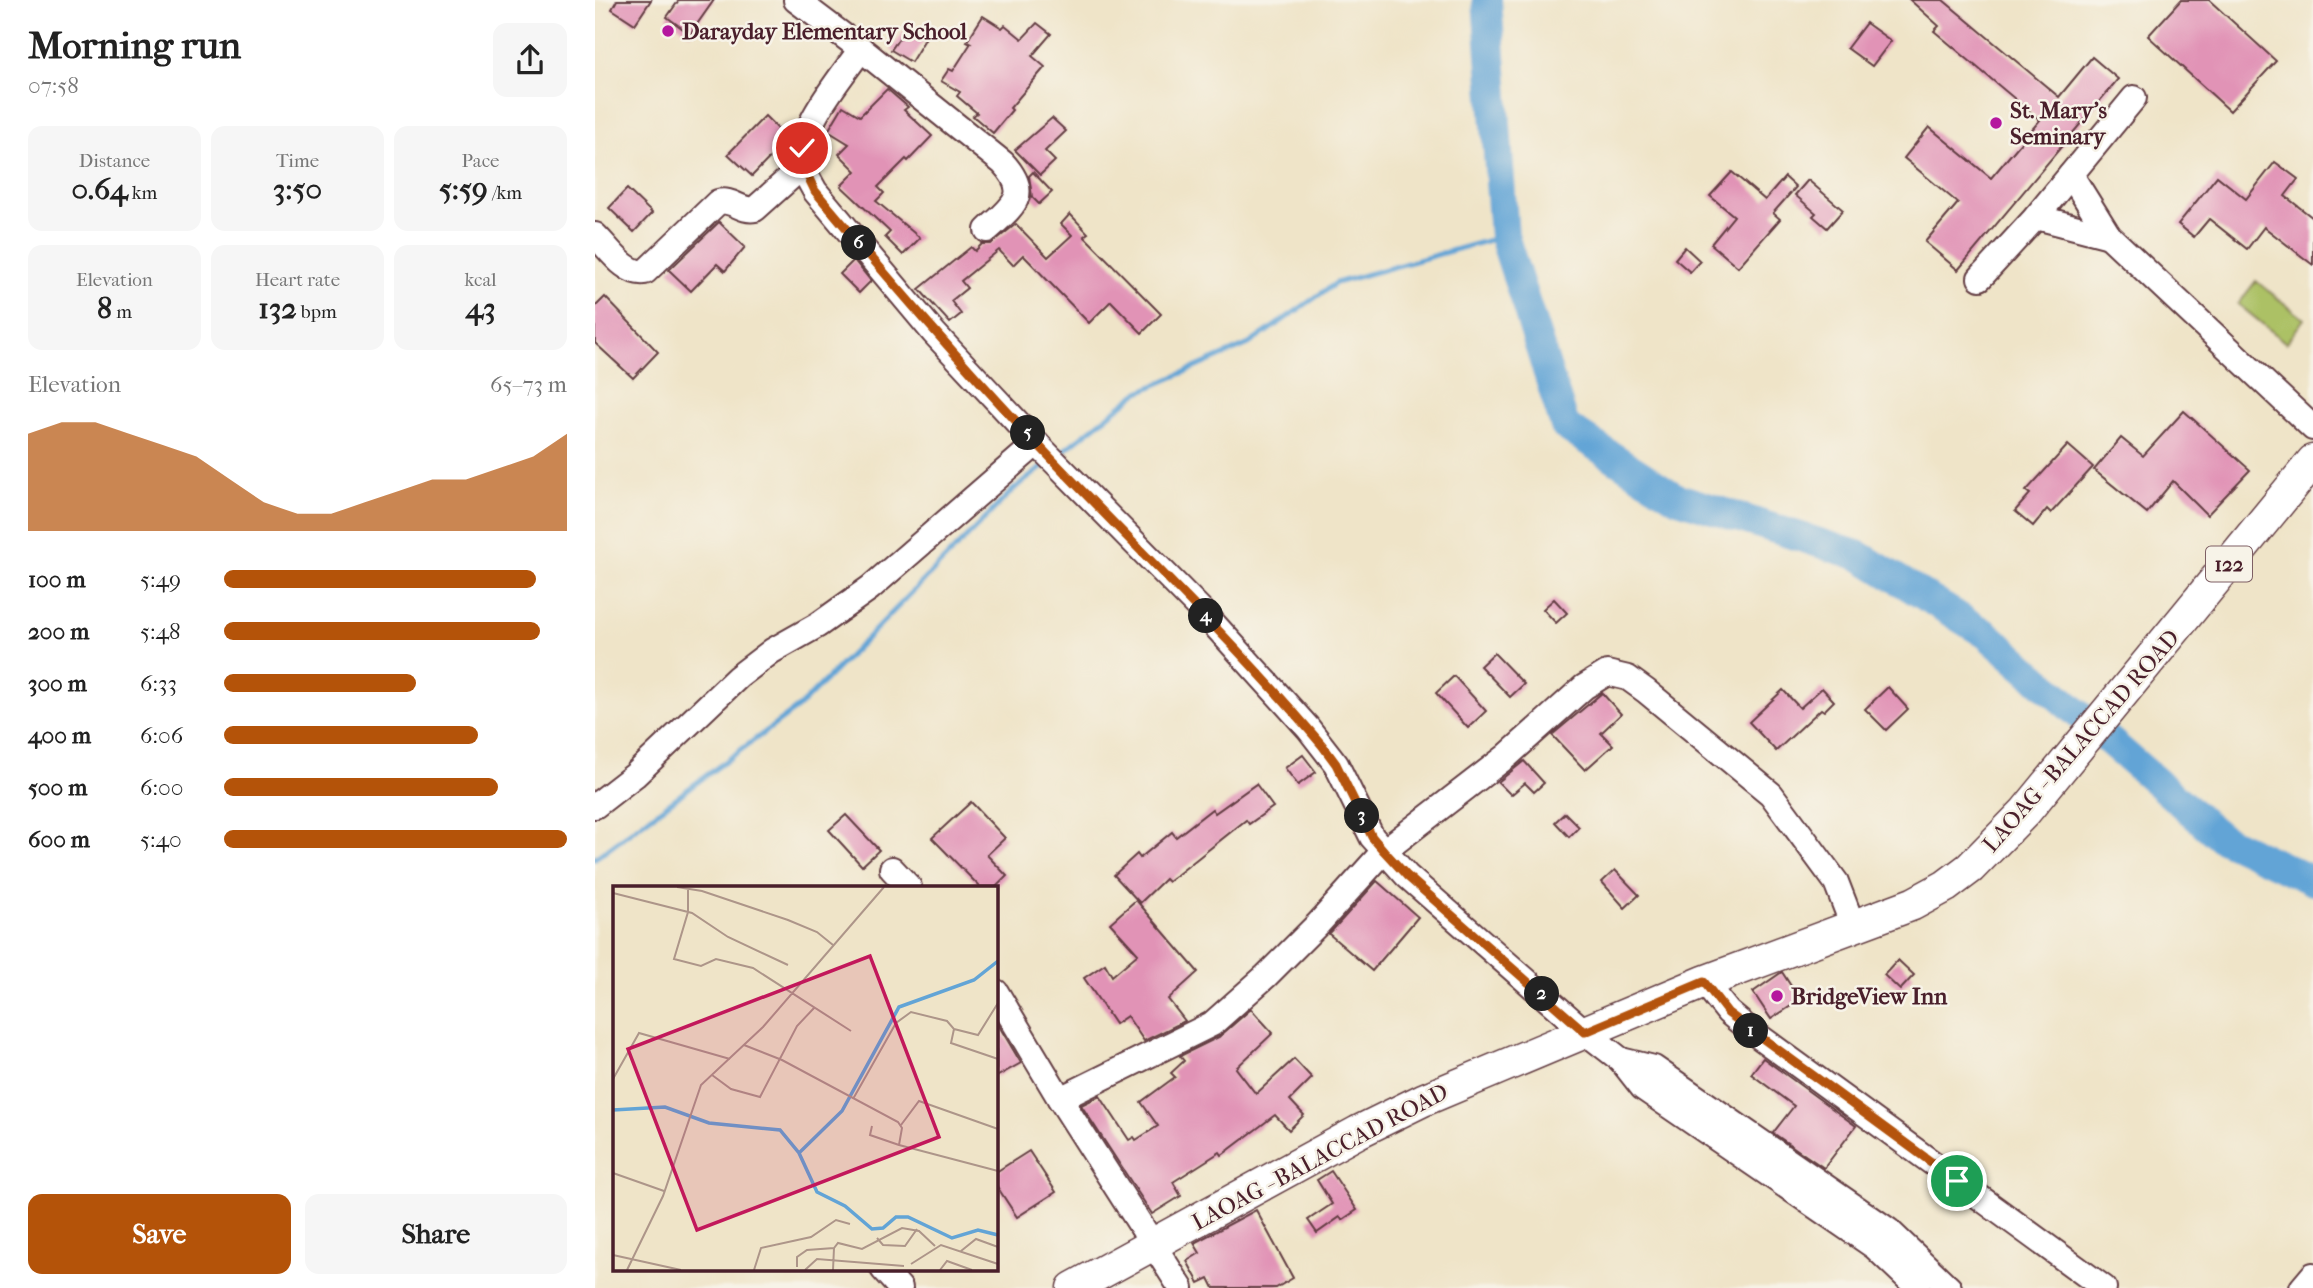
<!DOCTYPE html>
<html lang="en">
<head>
<meta charset="utf-8">
<style>
  :root { --surface:#fff; --page:#f6f6f6; --text:#222; --muted:#767676; --accent:#b45309 }
  body { margin:0; font-family:"IM FELL French Canon",serif; background:var(--page); color:var(--text); height:100vh; display:flex; flex-direction:column; font-size:26px; white-space:nowrap }
  * { box-sizing:border-box; margin:0 }
  p { font-size:23px; color:var(--muted) }
  .icon { flex:none; width:38px; height:38px; fill:none; stroke:currentColor; stroke-width:2; stroke-linecap:round; stroke-linejoin:round }
  .map { position:relative; flex:1; overflow:hidden }
  .drawer { display:flex; flex-direction:column; background:var(--surface); width:595px }
  .drawer>* { flex:none }
  .pin { position:absolute; display:grid; place-items:center; width:60px; height:60px; color:#fff; margin:-30px; border:4px solid #fff; border-radius:50%; box-shadow:0 2px 7px #0007 }
  .km { position:absolute; width:35px; height:35px; margin:-18px; border-radius:50%; background:#222; color:#fff; font-size:19px; line-height:35px; text-align:center }
  .round { display:grid; place-items:center; flex:none; width:74px; height:74px; border-radius:14px; background:var(--page) }
  .summary { display:flex; align-items:center; justify-content:space-between; height:119px; padding:0 28px }
  h1 { font-size:38px; font-weight:700; line-height:52px }
  .stats { display:grid; grid-template-columns:repeat(3,1fr); gap:10px; height:119px; padding:7px 28px }
  .stats div { display:grid; align-content:center; border-radius:14px; background:var(--page); text-align:center }
  .stats b { font-size:30px; font-weight:700 }
  .stats small { font-size:19px; font-weight:400 }
  .stats p { font-size:19px }
  .chart { height:196px; padding:14px 28px }
  .chart p { display:flex; justify-content:space-between }
  .chart svg { width:100%; height:126px; margin-top:7px; fill:var(--accent); opacity:.7 }
  .action { display:flex; gap:14px; margin-top:auto; padding:14px 28px }
  .action a { flex:1; height:80px; border-radius:14px; background:var(--accent); color:#fff; font-size:28px; font-weight:700; line-height:80px; text-align:center }
  .action a+a { background:var(--page); color:var(--text) }
  ul { padding:0 28px; list-style:none; font-size:23px }
  li { display:grid; grid-template-columns:112px 84px 1fr; align-items:center; height:52px }
  li i { height:18px; border-radius:9px; background:var(--accent) }
  main { display:flex; flex:1; min-height:0 }
  .map>svg:first-child { display:block }
  .park { fill:#acc165; stroke:#7b7048; stroke-width:2 }
  .lines { fill:none; stroke-linecap:round; stroke-linejoin:round }
  .stream { stroke:#62a4d6; stroke-width:5 }
  .river { stroke:#62a4d6; stroke-width:30 }
  .building { fill:#e193b6 }
  .minor-casing { stroke:#633d43; stroke-width:28 }
  .major-casing { stroke:#633d43; stroke-width:35 }
  .minor { stroke:#fff; stroke-width:24 }
  .major { stroke:#fff; stroke-width:32 }
  .route-casing { stroke:#fff; stroke-width:14 }
  .route { stroke:#b45309; stroke-width:9 }
  .poi-dot { fill:#b5179e; stroke:#f7f3e8; stroke-width:2.5 }
  .labels { text-anchor:middle; dominant-baseline:central; stroke-width:5; stroke-linejoin:round; paint-order:stroke }
  .shield { fill:#f7f3e8; stroke:#7e5f64; stroke-width:2 }
  .shield-label { font-size:21px; font-weight:bold; fill:#4a1f2b }
  .poi-label { font-size:23px; font-weight:bold; fill:#4a1f2b; stroke:#f7f3e8; text-anchor:start }
  .street-label { font-size:23px; fill:#4a1f2b; stroke:#f7f3e8 }
  .inset-river { fill:none; stroke:#62a4d6; stroke-width:3.5 }
  .inset-road { fill:none; stroke:#ad9589; stroke-width:2 }
  .view { fill:#c2185b; fill-opacity:0.15; stroke:#c2185b; stroke-width:3.5 }
  .inset-edge { fill:none; stroke:#4a1f2b; stroke-width:3.5 }
</style>
</head>
<body>
<main>
<section class="drawer">
<div class="summary"><div><h1>Morning run</h1><p>07:58</p></div><a class="round"><svg class="icon" aria-label="share" viewBox="0 0 24 24"><path d="M12 15V3M7 8l5-5 5 5M5 13v7h14v-7"/></svg></a></div>
<div class="stats">
<div><p>Distance</p><b>0.64<small> km</small></b></div>
<div><p>Time</p><b>3:50</b></div>
<div><p>Pace</p><b>5:59<small> /km</small></b></div>
</div>
<div class="stats">
<div><p>Elevation</p><b>8<small> m</small></b></div>
<div><p>Heart rate</p><b>132<small> bpm</small></b></div>
<div><p>kcal</p><b>43</b></div>
</div>
<div class="chart"><p><span>Elevation</span>65–73 m</p>
<svg viewBox="0 0 160 44" preserveAspectRatio="none"><path d="M0 44V10L10 6L20 6L30 10L40 14L50 18L60 26L70 34L80 38L90 38L100 34L110 30L120 26L130 26L140 22L150 18L160 10V44z"/></svg>
</div>
<ul>
<li><b>100 m</b>5:49<i style="width:91%"></i></li>
<li><b>200 m</b>5:48<i style="width:92%"></i></li>
<li><b>300 m</b>6:33<i style="width:56%"></i></li>
<li><b>400 m</b>6:06<i style="width:74%"></i></li>
<li><b>500 m</b>6:00<i style="width:80%"></i></li>
<li><b>600 m</b>5:40<i style="width:100%"></i></li>
</ul>
<div class="action"><a>Save</a><a>Share</a></div>
</section>
<div class="map">
<svg width="1718" height="1288" viewBox="0 0 1718 1288">
  <rect width="100%" height="100%" fill="#f7f3e8"/>
  <filter id="ink" filterUnits="userSpaceOnUse"><feTurbulence type="fractalNoise" baseFrequency=".0143" numOctaves="2"/><feDisplacementMap in="SourceGraphic" scale="14" xChannelSelector="R" yChannelSelector="G"/><feConvolveMatrix kernelMatrix="1 2 1 2 8 2 1 2 1" color-interpolation-filters="sRGB"/></filter>
  <filter id="wash" filterUnits="userSpaceOnUse"><feTurbulence type="fractalNoise" baseFrequency=".00686" numOctaves="4" result="noise"/><feDisplacementMap in="SourceGraphic" scale="28" xChannelSelector="R" yChannelSelector="G"/><feGaussianBlur stdDeviation="1.57" result="paint"/><feColorMatrix in="noise" values="0 0 0 0 0 0 0 0 0 0 0 0 0 0 0 0 0 1.4 0 .05"/><feComposite in="paint" operator="in"/></filter>
  <g filter="url(#wash)">
    <rect width="100%" height="100%" fill="#efe4c8"/>
    <path class="park" d="M1661 281 1709 319 1691 343 1643 304Z"/>
    <g class="lines">
      <g class="stream">
        <path d="M463 455 542 393 654 344 741 283 909 236"/>
        <path d="M0 858 205 706 419 489 453 463"/>
      </g>
      <path class="river" d="M892 0 909 236 970 426 1080 497 1265 556 1391 634 1625 837 1718 881"/>
    </g>
    <g id="blocks">
      <g class="building">
        <path d="M22 0H56L40 24 17 9Z"/>
        <path d="M84 0H119L95 34 72 17Z"/>
        <path d="M1315 0H1348L1464 97 1497 57 1523 79 1363 270 1330 242 1363 203 1309 158 1334 127 1396 178 1445 120 1339 31 1344 26Z"/>
        <path d="M1586 0H1614L1681 61 1635 111 1553 36Z"/>
        <path d="M388 16 407 28 410 25 427 39 442 23 456 34 437 56 450 67 415 108 417 110 398 133 378 116 382 113 362 96 365 92 346 81 354 69 358 71 376 43 372 41Z"/>
        <path d="M1271 23 1296 41 1277 66 1252 48Z"/>
        <path d="M311 28 330 39 316 62 296 50Z"/>
        <path d="M292 89 313 107 309 110 337 136 313 161 311 159 283 187 289 193 281 201 325 238 308 255 290 237 295 232 246 186 261 171 244 154 254 144 233 131 248 106 265 116Z"/>
        <path d="M170 116 193 139 157 176 133 154Z"/>
        <path d="M457 118 471 131 450 151 460 161 445 175 420 150Z"/>
        <path d="M1680 162 1703 179 1690 196 1718 218V265L1669 227 1652 249 1614 219 1599 237 1583 224 1622 176 1651 199Z"/>
        <path d="M438 172 457 192 444 204 437 197 434 176Z"/>
        <path d="M1137 172 1170 200 1190 177 1201 187 1178 213 1185 219 1143 267 1116 244 1139 216 1115 196Z"/>
        <path d="M1213 180 1248 210 1232 228 1218 216 1221 213 1200 195Z"/>
        <path d="M32 189 57 213 39 232 14 208Z"/>
        <path d="M475 214 493 233 489 236 566 314 547 333 516 301 494 323 428 255 418 265 404 250 366 281 372 288 356 301 366 314 355 323 324 289 376 247 380 251 387 244H396L421 224 453 257 477 235 466 224Z"/>
        <path d="M124 222 150 247 130 271 122 264 96 291 74 270Z"/>
        <path d="M1090 247 1105 261 1095 272 1080 259Z"/>
        <path d="M259 260 276 281 264 293 245 274Z"/>
        <path d="M10 297 63 352 38 378 0 343V307Z"/>
        <path d="M1589 411 1655 470 1612 515 1578 481 1552 513 1499 470 1526 438 1548 456Z"/>
        <path d="M1473 445 1498 467 1456 513 1452 509 1438 526 1420 511 1435 494 1431 491Z"/>
        <path d="M959 599 972 613 961 623 948 609Z"/>
        <path d="M899 653 929 684 915 697 885 666Z"/>
        <path d="M859 676 891 711 873 728 841 693Z"/>
        <path d="M1293 687 1313 709 1291 730 1270 709Z"/>
        <path d="M1227 688 1239 701 1229 711 1226 709 1181 751 1154 722 1188 690 1205 708Z"/>
        <path d="M1007 693 1026 714 1006 733 1018 745 990 770 957 735Z"/>
        <path d="M708 755 721 772 703 785 690 768Z"/>
        <path d="M929 761 949 783 939 792 930 783 916 795 903 782Z"/>
        <path d="M661 784 678 807 654 824 651 820 573 882 570 879 545 903 519 875 542 854 545 858 577 832 581 837 617 809 620 813Z"/>
        <path d="M376 802 410 838 392 855 412 876 401 887H385L337 838Z"/>
        <path d="M970 813 984 827 974 837 960 822Z"/>
        <path d="M251 815 284 850 267 866 234 830Z"/>
        <path d="M1020 870 1044 895 1030 908 1007 882Z"/>
        <path d="M782 881 823 917 777 971 734 934Z"/>
        <path d="M541 900 603 972 573 999 590 1021 549 1041 532 1016 520 1024 489 978 510 964 517 976 543 954 515 923Z"/>
        <path d="M1303 960 1319 975 1305 990 1289 975Z"/>
        <path d="M1187 972 1205 1000 1176 1019 1158 992Z"/>
        <path d="M656 1009 678 1033 641 1068 661 1094 699 1059 717 1078 695 1100 709 1115 694 1130 680 1115 627 1155 625 1152 578 1182 586 1196 557 1214 486 1105 505 1096 534 1140 539 1137 541 1140 563 1126 546 1102 580 1077 576 1073 589 1061 585 1056 624 1037Z"/>
        <path d="M401 1021 426 1063 401 1077Z"/>
        <path d="M1168 1058 1261 1126 1229 1168 1178 1133 1199 1106 1156 1074Z"/>
        <path d="M434 1151 461 1192 422 1217 401 1185V1172Z"/>
        <path d="M736 1171 762 1210 747 1220 745 1217 722 1233 713 1220 737 1204 722 1180Z"/>
        <path d="M661 1210 698 1278 681 1288H619L614 1278 604 1283 592 1261 605 1253 599 1243Z"/>
      </g>
    </g>
  </g>
  <g filter="url(#ink)">
    <use href="#blocks" fill-opacity="0" stroke="#633d43" stroke-width="2"/>
    <g class="lines">
      <defs>
        <g id="minor">
          <path d="M201 0 266 49C246 78 200 130 208 166 210 175 216 183 220 191L339 333 449 451 607 611 713 728 741 764 777 837 812 876 990 1032 1026 1060 1048 1088 1280 1247 1323 1288"/>
          <path d="M266 49 408 163C437 195 418 206 392 230"/>
          <path d="M1476 175 1514 236 1718 428"/>
          <path d="M1441 217 1514 236"/>
          <path d="M0 235C13 247 30 275 50 272L123 202C137 198 146 212 160 209L208 166"/>
          <path d="M1385 278 1441 217 1539 98"/>
          <path d="M0 806 40 775 143 677 177 651 223 625 275 588 442 443"/>
          <path d="M297 869 314 887"/>
          <path d="M1109 982 1133 1012 1151 1027 1509 1288"/>
          <path d="M401 992 465 1099 586 1288"/>
          <path d="M1026 1060 1059 1068 1293 1230 1354 1288"/>
          <path d="M465 1099 617 1024 671 976 724 923 789 851 912 756 989 687 1012 673 1033 678 1051 691 1176 794 1241 882 1258 926"/>
          <path d="M288 1269 305 1288"/>
          <path d="M1707 1288 1718 1275"/>
        </g>
        <path id="major" d="M478 1288 763 1132 828 1100 1109 982 1318 904 1351 886 1375 868 1430 812 1718 461"/>
      </defs>
      <use href="#minor" class="minor-casing"/>
      <use href="#major" class="major-casing"/>
      <use href="#minor" class="minor"/>
      <use href="#major" class="major"/>
    </g>
  </g>
  <g class="lines" filter="url(#ink)">
    <defs>
      <path id="route" d="M207 148 208 166 220 191C295 280 370 368 451 453 543 550 640 642 727 745L741 764 777 837 789 851 812 876 990 1032 1109 982 1133 1013 1362 1181"/>
    </defs>
    <use href="#route" class="route-casing"/>
    <use href="#route" class="route"/>
  </g>
  <g class="poi-dot">
    <circle cx="73" cy="31" r="7"/>
    <circle cx="1401" cy="123" r="7"/>
    <circle cx="1182" cy="996" r="7"/>
  </g>
  <g class="labels">
    <rect class="shield" x="1611" y="546.5" width="46" height="35" rx="5"/>
    <g class="shield-label">
      <text x="1634" y="564">122</text>
    </g>
    <g class="poi-label">
      <text x="87" y="31">Darayday Elementary School</text>
      <text x="1415" y="110">St. Mary's<tspan x="1415" dy="26">Seminary</tspan></text>
      <text x="1196" y="996">BridgeView Inn</text>
    </g>
    <g class="street-label">
      <text transform="translate(1486 741) rotate(-49)">LAOAG - BALACCAD ROAD</text>
      <text transform="translate(725 1157) rotate(-28)">LAOAG - BALACCAD ROAD</text>
    </g>
  </g>
  <g transform="translate(18 886)">
    <rect width="385" height="385" fill="#efe4c8"/>
    <path class="inset-river" d="M0 224 52 221 96 237 167 244 186 267 204 306 232 320 259 343 270 342 283 331H295L339 352 365 344 385 349M186 267 229 225 286 121 361 94 385 75"/>
    <path class="inset-road" d="M64 1 89 5 175 34 204 46 220 59M75 3V26L61 73 88 80 103 73 140 82 238 145M0 7 79 27 115 51 175 79M341 143 365 149 385 117M131 159 169 174 285 236 289 242 286 259 385 285M99 189 118 203 147 211 184 140 202 121M0 193 26 147 117 173M240 213 283 137 298 126 334 135 341 143 338 157 385 173M288 239 306 215 385 243M259 240 257 249 286 259M0 287 51 305M264 352 270 359 292 360 304 343M348 365 363 353 385 361M0 369 68 384M298 378 328 359 385 378M184 381V371L194 364 221 362 225 357 249 363 289 342 306 345 322 360M14 384 50 310 88 199 150 141 271 1M141 384 148 362 198 351 223 334 237 338M192 384 204 373 291 380M220 384 221 362M327 384 334 375 359 384"/>
    <path class="view" d="M257 70 326 251 84 344 15 163Z"/>
    <rect width="385" height="385" class="inset-edge"/>
  </g>
</svg>
<div class="pin" style="left:1362px;top:1181px;background:#1e9e55"><svg class="icon" aria-label="arrive" viewBox="0 0 24 24"><path d="M6 21V4h12l-3 4 3 4H6"/></svg></div>
<div class="pin" style="left:207px;top:148px;background:#d93025"><svg class="icon" aria-label="check" viewBox="0 0 24 24"><path d="M5 12l5 5 9-10"/></svg></div>
<b class="km" style="left:1156px;top:1031px">1</b>
<b class="km" style="left:947px;top:994px">2</b>
<b class="km" style="left:767px;top:816px">3</b>
<b class="km" style="left:611px;top:616px">4</b>
<b class="km" style="left:433px;top:433px">5</b>
<b class="km" style="left:264px;top:243px">6</b>
</div>
</main>
</body>
</html>
